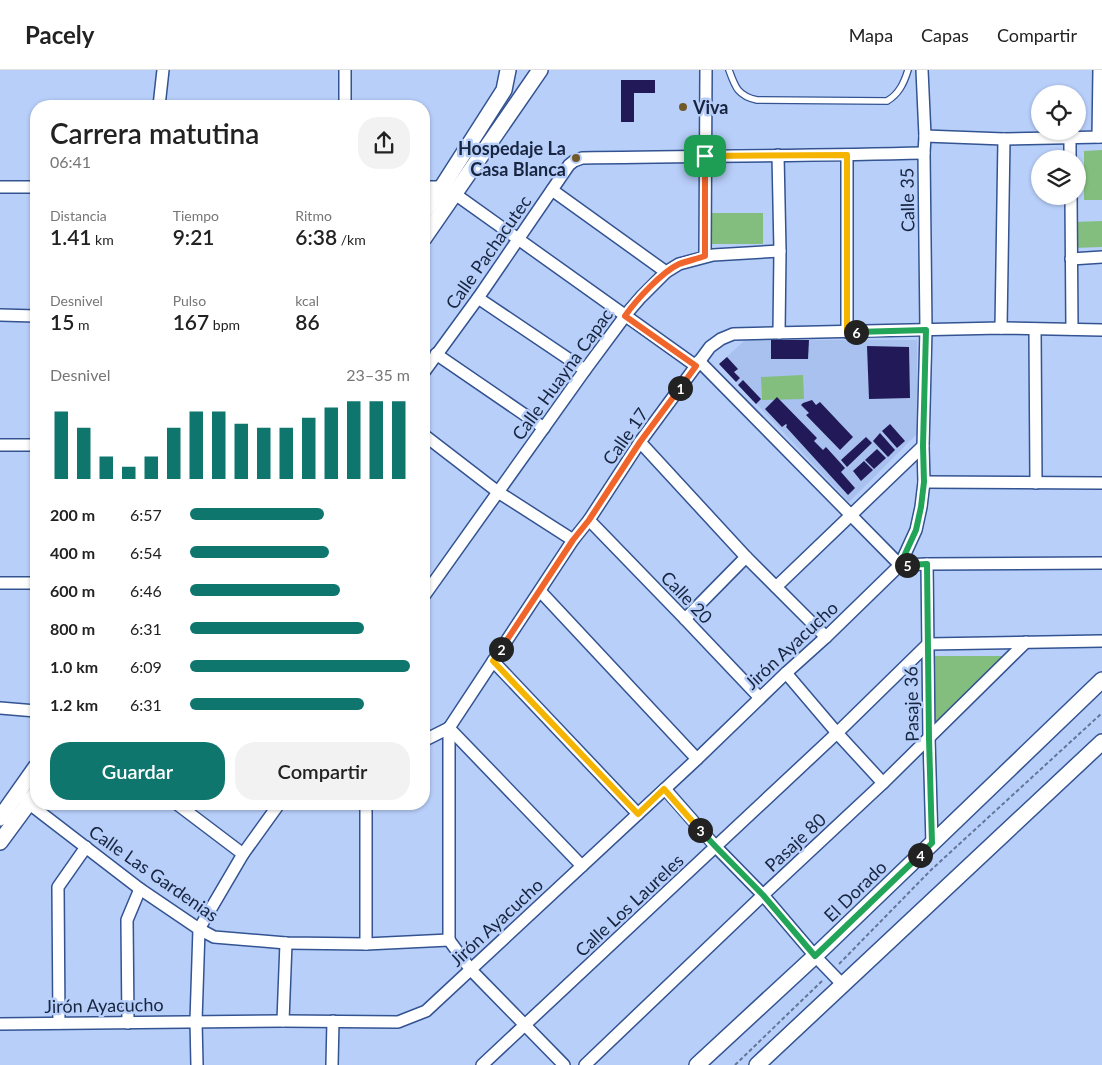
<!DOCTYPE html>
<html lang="es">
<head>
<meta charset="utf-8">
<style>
  :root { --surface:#fff; --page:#f2f2f2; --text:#222; --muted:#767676; --line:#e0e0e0; --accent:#0f766e }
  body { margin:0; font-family:Lato,sans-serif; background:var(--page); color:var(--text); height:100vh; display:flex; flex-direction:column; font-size:19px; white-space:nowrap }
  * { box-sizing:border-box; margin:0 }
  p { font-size:16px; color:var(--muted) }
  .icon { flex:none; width:28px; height:28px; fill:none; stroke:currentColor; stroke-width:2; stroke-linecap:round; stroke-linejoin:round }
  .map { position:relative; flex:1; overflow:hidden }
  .side { position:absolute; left:30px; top:30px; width:400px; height:710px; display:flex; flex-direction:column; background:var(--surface); border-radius:20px; box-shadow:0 1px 4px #0004 }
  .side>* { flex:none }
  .tools { position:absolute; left:1031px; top:15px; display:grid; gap:10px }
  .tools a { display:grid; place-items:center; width:55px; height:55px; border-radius:50%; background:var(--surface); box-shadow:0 1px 4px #0004; font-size:25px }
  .pin { position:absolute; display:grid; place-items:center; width:42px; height:42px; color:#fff; margin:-21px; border-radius:10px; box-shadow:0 2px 8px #0006 }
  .km { position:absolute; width:25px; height:25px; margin:-12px; border-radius:50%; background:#222; color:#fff; font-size:14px; line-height:25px; text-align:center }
  .round { display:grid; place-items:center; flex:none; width:52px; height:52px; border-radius:20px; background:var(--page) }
  .summary { display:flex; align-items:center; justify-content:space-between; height:85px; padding:0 20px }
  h1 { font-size:28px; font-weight:600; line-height:38px }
  .stats { display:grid; grid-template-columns:repeat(3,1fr); gap:8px; height:85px; padding:5px 20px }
  .stats div { display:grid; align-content:center }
  .stats b { font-size:21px; font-weight:600 }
  .stats small { font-size:14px; font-weight:400 }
  .stats p { font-size:14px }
  .chart { height:140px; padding:10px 20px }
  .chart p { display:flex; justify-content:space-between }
  .chart svg { width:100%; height:90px; margin-top:5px; stroke:var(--accent); stroke-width:6 }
  .cta { display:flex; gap:10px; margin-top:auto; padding:10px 20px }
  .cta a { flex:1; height:58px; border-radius:20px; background:var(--accent); color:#fff; font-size:20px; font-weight:600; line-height:58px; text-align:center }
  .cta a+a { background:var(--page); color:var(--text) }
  ul { padding:0 20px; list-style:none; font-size:16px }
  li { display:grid; grid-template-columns:80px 60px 1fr; align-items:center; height:38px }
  li i { height:12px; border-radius:6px; background:var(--accent) }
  header { display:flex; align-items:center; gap:30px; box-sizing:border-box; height:70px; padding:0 25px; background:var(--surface); border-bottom:1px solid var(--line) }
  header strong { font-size:24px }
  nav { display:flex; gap:28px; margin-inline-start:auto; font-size:18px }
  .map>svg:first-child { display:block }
  .built { fill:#a8c1ee }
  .green { fill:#83be7e }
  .building { fill:#221958 }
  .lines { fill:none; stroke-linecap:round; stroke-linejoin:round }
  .lane-casing { stroke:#335391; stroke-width:8 }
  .street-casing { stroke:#335391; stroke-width:14 }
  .secondary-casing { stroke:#335391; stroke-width:18 }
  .path { stroke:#637698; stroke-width:2; stroke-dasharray:4 2.5; stroke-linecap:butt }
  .lane { stroke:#fff; stroke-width:5.5 }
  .street { stroke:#fff; stroke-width:11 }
  .secondary { stroke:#fff; stroke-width:15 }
  .split-1-casing { stroke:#fff; stroke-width:10 }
  .split-2-casing { stroke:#fff; stroke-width:10 }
  .split-3-casing { stroke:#fff; stroke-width:10 }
  .split-4-casing { stroke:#fff; stroke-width:10 }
  .split-5-casing { stroke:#fff; stroke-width:10 }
  .split-6-casing { stroke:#fff; stroke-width:10 }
  .split-7-casing { stroke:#fff; stroke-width:10 }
  .split-1 { stroke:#f0652b; stroke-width:6 }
  .split-2 { stroke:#f0652b; stroke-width:6 }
  .split-3 { stroke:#f5b400; stroke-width:6 }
  .split-4 { stroke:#22a559; stroke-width:6 }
  .split-5 { stroke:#22a559; stroke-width:6 }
  .split-6 { stroke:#22a559; stroke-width:6 }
  .split-7 { stroke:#f5b400; stroke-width:6 }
  .poi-dot { fill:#71592a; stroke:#b8cffa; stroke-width:2 }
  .labels { text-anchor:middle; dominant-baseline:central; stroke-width:5; stroke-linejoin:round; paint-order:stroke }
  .poi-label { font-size:18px; font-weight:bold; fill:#172540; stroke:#b8cffa; text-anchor:start }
  .street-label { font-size:18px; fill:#172540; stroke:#b8cffa }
</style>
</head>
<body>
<header>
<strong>Pacely</strong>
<nav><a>Mapa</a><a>Capas</a><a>Compartir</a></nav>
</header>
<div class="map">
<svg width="1102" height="995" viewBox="0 0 1102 995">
  <rect width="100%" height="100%" fill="#b8cffa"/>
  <path class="built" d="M745 270H917V364L849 432 719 294Z"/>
  <g class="green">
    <path d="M1102 80V130H1084V81Z"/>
    <rect x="709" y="143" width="54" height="31"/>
    <path d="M1102 151V177L1073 178 1072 152Z"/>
    <path d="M803 305 804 329 762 330 761 307Z"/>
    <path d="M932 586H1009L934 654Z"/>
  </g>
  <g class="building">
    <path d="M621 10H655V23H634V52H621Z"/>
    <path d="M771 270H809L808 289H771Z"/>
    <path d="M867 276 909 277 910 328 869 329Z"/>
    <path d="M727 287 738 299 734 302 740 308 736 312 719 294Z"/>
    <path d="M743 310 761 329 756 334 738 315Z"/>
    <path d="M777 327 817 368 814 371 823 380 826 377 845 398 841 402 855 418 848 425 786 357 787 355 786 354 782 357 765 339Z"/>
    <path d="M812 330 816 335 820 332 853 367 840 380 806 345 809 343 801 335 803 333Z"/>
    <path d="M890 354 905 371 897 378 882 361Z"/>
    <path d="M880 363 895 380 888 387 873 371Z"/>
    <path d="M866 367 872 373 847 397 841 390Z"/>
    <path d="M877 379 886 388 874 399 865 390Z"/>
    <path d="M864 391 873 400 861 411 853 401Z"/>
  </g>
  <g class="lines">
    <defs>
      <path id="lane" d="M729 0C735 17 738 26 757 30L887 31C899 24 904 13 908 0"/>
      <g id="street">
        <path d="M159 36 163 0"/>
        <path d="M345 36V0"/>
        <path d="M925 66 1004 69 1102 67"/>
        <path d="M1098 67 1099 0"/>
        <path d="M1070 68V89"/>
        <path d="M778 85 780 181 779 263"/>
        <path d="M0 117H36"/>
        <path d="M424 117H442L455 124 696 296"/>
        <path d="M552 120 666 202"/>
        <path d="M1071 126 1072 259"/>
        <path d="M705 186 706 0"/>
        <path d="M1071 189 1102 187"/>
        <path d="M478 228 585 300"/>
        <path d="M0 245 36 246"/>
        <path d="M1001 258 1004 69"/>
        <path d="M1035 259 1036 413"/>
        <path d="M847 262V85"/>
        <path d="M436 284 544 358"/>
        <path d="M699 291 900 495 927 494 1102 493"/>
        <path d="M424 302 478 228 569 95 574 91 582 88C696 86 810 86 924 83"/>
        <path d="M424 365 498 422 573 470"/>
        <path d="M640 372 746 487 826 567"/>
        <path d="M0 375H36"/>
        <path d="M924 412 1102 413"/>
        <path d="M589 450 685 549 760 628"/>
        <path d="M927 494 929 668 932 773"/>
        <path d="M0 513H36"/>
        <path d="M776 517 923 376"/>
        <path d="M540 521 697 689"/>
        <path d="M424 526 585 300 628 242 641 227 666 202 679 194 713 185 780 181"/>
        <path d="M685 549 746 487"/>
        <path d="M493 591 638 744"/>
        <path d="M786 603 837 663 883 713"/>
        <path d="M0 638 36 641"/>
        <path d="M449 658 573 470 589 450 640 372 710 277 721 269 733 264 1001 258 1102 260"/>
        <path d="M449 658V870"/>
        <path d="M449 658 582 796"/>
        <path d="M424 669H427L449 658"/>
        <path d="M665 719 716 777 763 825 815 886 842 914"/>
        <path d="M23 729 140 819 199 859 214 867 286 873 366 874 449 870"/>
        <path d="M177 734 243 784"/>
        <path d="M449 870 471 900 564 995"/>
        <path d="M366 874V734"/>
        <path d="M283 951 286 873"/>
        <path d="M59 953 58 817 86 777"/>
        <path d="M128 953 127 850 140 819"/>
        <path d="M0 954 283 951 398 952 426 941 697 689 786 603 826 567 900 495 916 460 921 437 924 412 923 376 926 260 924 83 925 66 922 0"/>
        <path d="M197 995 196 951 199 859 243 784 279 734"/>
        <path d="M332 995 333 951"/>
        <path d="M482 995 837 663 928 574 1102 571"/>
        <path d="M585 995 763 825 883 713 1026 572"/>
      </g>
      <g id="secondary">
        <path d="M424 142 442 117 504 20 508 0"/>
        <path d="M424 168 540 0"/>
        <path d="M0 748 36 697"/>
        <path d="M0 772 36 723"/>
        <path d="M697 995 815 886 1102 610"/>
        <path d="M757 995 1102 672"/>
      </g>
    </defs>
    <use href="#lane" class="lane-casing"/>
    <use href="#street" class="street-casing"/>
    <use href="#secondary" class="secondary-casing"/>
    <g class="path">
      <path d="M839 894 931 800 1102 643"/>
      <path d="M735 995 823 910"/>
    </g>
    <use href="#lane" class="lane"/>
    <use href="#street" class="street"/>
    <use href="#secondary" class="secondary"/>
  </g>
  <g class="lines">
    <defs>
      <path id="split-1" d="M680 318 696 296 625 246C636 230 662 202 679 194 687 191 697 189 705 186V86"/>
      <path id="split-2" d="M501 579 573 470 589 450 640 372 680 318"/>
      <path id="split-3" d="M501 579 493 591 638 744 664 719 700 760"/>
      <path id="split-4" d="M700 760 716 777 763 825 815 886 920 785"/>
      <path id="split-5" d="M907 495 927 494 929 668 932 773 920 785"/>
      <path id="split-6" d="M856 262 926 260 923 376 924 412 921 437 916 460 900 495H907"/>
      <path id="split-7" d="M705 86 847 85V262H856"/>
    </defs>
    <use href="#split-1" class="split-1-casing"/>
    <use href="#split-2" class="split-2-casing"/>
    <use href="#split-3" class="split-3-casing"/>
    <use href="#split-4" class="split-4-casing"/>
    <use href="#split-5" class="split-5-casing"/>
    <use href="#split-6" class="split-6-casing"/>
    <use href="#split-7" class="split-7-casing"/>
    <use href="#split-1" class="split-1"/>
    <use href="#split-2" class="split-2"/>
    <use href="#split-3" class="split-3"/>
    <use href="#split-4" class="split-4"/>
    <use href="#split-5" class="split-5"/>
    <use href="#split-6" class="split-6"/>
    <use href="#split-7" class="split-7"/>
  </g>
  <g class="poi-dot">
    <circle cx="683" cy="37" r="5"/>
    <circle cx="576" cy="88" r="5"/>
  </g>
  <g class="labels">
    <g class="poi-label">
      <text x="693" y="37">Viva</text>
      <text x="566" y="78" text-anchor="end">Hospedaje La<tspan x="566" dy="21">Casa Blanca</tspan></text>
    </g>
    <g class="street-label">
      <text transform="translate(907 130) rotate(-91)">Calle 35</text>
      <text transform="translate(488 182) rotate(-55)">Calle Pachacutec</text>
      <text transform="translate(562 304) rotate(-54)">Calle Huayna Capac</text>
      <text transform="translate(625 366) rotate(-55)">Calle 17</text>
      <text transform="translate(687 527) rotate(46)">Calle 20</text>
      <text transform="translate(791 575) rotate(-43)">Jirón Ayacucho</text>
      <text transform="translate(911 634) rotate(-91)">Pasaje 36</text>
      <text transform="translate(795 772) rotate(-43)">Pasaje 80</text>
      <text transform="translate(154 803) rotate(35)">Calle Las Gardenias</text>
      <text transform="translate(855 821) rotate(-44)">El Dorado</text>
      <text transform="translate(629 835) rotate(-43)">Calle Los Laureles</text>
      <text transform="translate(496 852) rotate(-43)">Jirón Ayacucho</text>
      <text transform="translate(104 935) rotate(-1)">Jirón Ayacucho</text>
    </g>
  </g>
</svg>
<div class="tools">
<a><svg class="icon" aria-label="locate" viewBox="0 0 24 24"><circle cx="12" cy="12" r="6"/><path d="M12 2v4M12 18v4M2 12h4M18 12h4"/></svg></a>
<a><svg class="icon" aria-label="layers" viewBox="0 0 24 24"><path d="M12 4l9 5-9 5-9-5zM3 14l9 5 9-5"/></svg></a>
</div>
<div class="pin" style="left:705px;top:86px;background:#1e9e55"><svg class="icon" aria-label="arrive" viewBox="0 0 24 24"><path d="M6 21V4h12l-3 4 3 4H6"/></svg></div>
<b class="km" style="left:680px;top:318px">1</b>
<b class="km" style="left:501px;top:579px">2</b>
<b class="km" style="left:700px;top:760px">3</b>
<b class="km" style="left:920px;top:785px">4</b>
<b class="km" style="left:907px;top:495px">5</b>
<b class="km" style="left:856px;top:262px">6</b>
<section class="side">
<div class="summary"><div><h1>Carrera matutina</h1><p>06:41</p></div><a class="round"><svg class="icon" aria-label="share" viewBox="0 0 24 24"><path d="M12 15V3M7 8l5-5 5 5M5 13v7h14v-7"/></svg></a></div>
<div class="stats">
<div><p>Distancia</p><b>1.41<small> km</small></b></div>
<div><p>Tiempo</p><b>9:21</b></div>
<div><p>Ritmo</p><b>6:38<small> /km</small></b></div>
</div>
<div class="stats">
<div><p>Desnivel</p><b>15<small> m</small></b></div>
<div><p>Pulso</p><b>167<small> bpm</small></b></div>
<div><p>kcal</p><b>86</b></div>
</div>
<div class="chart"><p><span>Desnivel</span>23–35 m</p>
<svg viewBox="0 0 160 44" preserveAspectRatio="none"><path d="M5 44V11M15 44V19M25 44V33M35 44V38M45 44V33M55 44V19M65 44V11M75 44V11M85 44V17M95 44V19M105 44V19M115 44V14M125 44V9M135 44V6M145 44V6M155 44V6"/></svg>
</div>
<ul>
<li><b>200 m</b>6:57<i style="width:61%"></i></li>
<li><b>400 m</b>6:54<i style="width:63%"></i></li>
<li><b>600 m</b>6:46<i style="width:68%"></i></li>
<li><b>800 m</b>6:31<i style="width:79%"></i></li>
<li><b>1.0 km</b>6:09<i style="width:100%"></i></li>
<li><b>1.2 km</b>6:31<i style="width:79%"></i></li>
</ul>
<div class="cta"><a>Guardar</a><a>Compartir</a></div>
</section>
</div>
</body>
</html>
